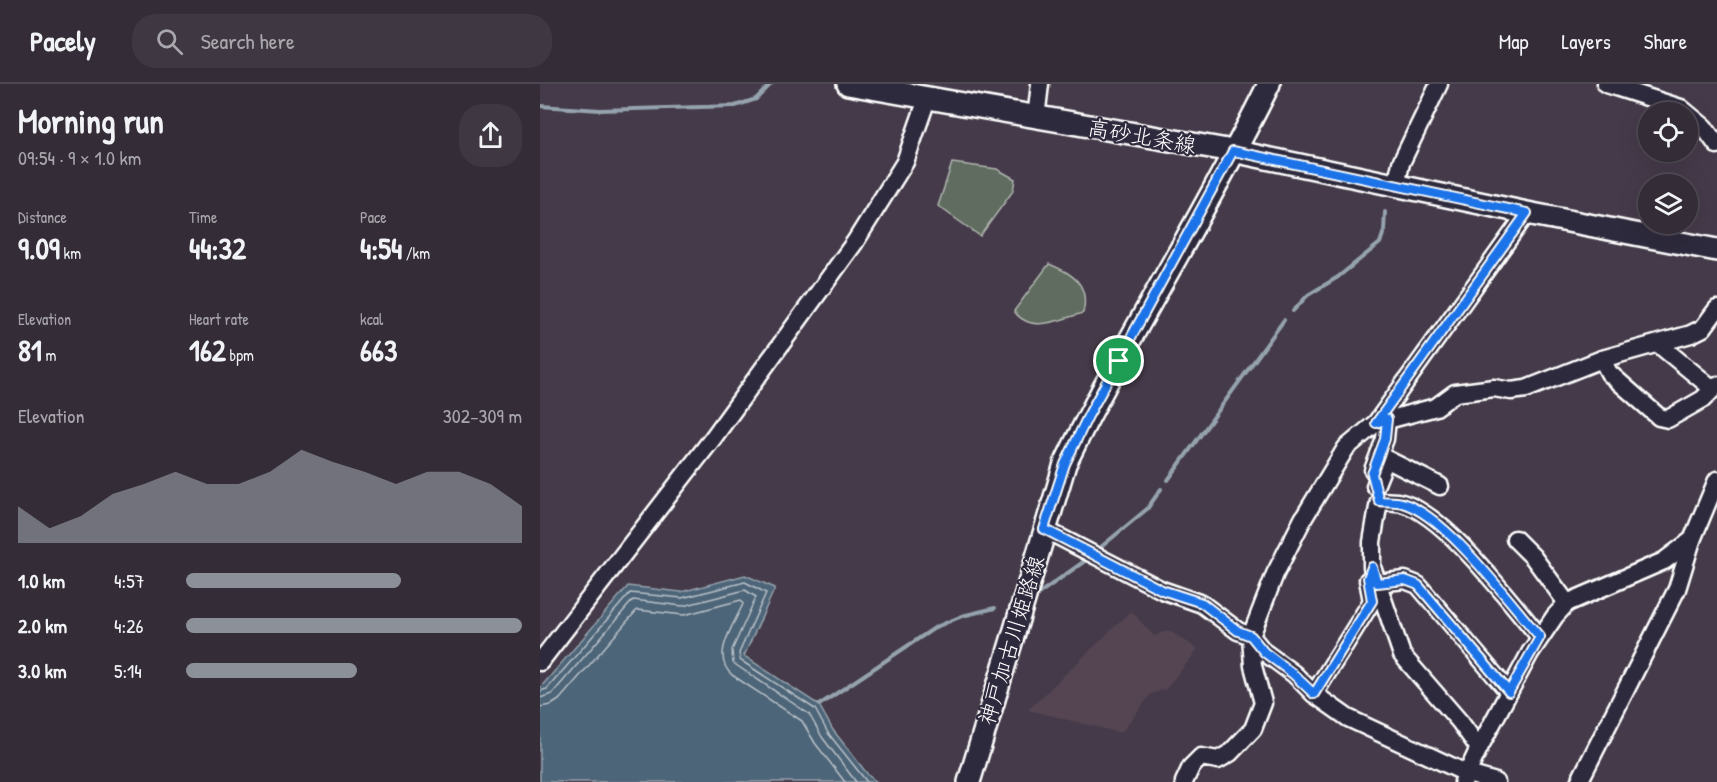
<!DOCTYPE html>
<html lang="en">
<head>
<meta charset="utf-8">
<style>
  :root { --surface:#342c37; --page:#3f3842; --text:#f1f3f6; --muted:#a9a7ad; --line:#4e4852; --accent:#8c9099 }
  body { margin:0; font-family:"Patrick Hand","Klee One",sans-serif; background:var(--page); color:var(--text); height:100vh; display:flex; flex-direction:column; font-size:22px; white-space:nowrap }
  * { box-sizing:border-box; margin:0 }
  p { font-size:20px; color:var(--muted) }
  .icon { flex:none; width:33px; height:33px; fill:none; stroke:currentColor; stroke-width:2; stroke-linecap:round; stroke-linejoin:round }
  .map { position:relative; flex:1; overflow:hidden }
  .details { display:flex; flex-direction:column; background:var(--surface); width:540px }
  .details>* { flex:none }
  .tools { position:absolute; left:1098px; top:18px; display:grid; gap:12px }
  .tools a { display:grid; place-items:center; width:60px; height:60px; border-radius:50%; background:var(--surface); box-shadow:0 6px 24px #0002,0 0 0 2px var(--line); font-size:30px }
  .pin { position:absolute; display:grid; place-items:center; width:51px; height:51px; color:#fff; margin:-26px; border:3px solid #fff; border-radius:50%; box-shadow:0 2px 6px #0007 }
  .round { display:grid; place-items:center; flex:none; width:63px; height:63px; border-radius:24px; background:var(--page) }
  .headline { display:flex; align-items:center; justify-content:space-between; height:102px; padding:0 18px }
  h1 { font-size:33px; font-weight:800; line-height:45px }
  .stats { display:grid; grid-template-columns:repeat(3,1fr); gap:9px; height:102px; padding:6px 18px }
  .stats div { display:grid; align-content:center }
  .stats b { font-size:30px; font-weight:800 }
  .stats small { font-size:16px; font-weight:400 }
  .stats p { font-size:16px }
  .chart { height:168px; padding:12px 18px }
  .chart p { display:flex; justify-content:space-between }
  .chart svg { width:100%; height:108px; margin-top:6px; fill:var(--accent); opacity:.7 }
  ul { padding:0 18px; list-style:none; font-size:20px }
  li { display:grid; grid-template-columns:96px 72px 1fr; align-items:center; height:45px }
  li i { height:15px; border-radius:8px; background:var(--accent) }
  header { display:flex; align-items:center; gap:36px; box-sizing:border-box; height:84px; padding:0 30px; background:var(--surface); border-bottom:2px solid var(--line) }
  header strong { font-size:28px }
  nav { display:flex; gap:33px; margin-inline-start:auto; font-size:21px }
  .search { width:420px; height:54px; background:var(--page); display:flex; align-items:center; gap:15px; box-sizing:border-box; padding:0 21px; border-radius:24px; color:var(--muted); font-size:22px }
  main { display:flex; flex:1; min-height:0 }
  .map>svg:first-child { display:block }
  .built { fill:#544552 }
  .green { fill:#606c61; stroke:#b0b6b0; stroke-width:1.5 }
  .water { fill:#4e6578; stroke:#95a3ae; stroke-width:1.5 }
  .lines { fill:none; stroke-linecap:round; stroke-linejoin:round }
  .shore { stroke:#b8c1c9; stroke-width:1.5 }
  .stream { stroke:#95a3ae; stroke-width:4 }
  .minor-casing { stroke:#fff; stroke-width:21 }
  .major-casing { stroke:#fff; stroke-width:26 }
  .minor { stroke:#2f2a3d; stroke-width:16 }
  .major { stroke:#2f2a3d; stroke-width:21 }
  .route-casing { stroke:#fff; stroke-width:12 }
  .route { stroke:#1a73e8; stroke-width:8 }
  .labels { text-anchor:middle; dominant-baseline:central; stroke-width:4.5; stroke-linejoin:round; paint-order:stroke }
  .street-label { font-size:22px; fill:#fff; stroke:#2f2a3d }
</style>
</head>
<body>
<header>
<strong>Pacely</strong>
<div class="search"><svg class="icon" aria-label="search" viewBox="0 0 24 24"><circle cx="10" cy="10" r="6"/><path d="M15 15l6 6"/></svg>Search here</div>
<nav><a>Map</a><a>Layers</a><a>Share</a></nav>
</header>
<main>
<section class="details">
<div class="headline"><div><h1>Morning run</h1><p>09:54 · 9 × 1.0 km</p></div><a class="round"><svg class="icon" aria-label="share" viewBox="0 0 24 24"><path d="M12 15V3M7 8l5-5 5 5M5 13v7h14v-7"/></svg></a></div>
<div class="stats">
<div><p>Distance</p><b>9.09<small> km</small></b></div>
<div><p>Time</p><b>44:32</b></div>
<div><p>Pace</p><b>4:54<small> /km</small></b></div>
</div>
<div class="stats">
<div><p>Elevation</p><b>81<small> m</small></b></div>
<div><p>Heart rate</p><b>162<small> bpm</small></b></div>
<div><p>kcal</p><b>663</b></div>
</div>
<div class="chart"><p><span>Elevation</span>302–309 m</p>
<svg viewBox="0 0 160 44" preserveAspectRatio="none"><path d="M0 44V29L10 38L20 33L30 24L40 20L50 15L60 20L70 20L80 15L90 6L100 11L110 15L120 20L130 15L140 15L150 20L160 29V44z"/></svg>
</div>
<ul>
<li><b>1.0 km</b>4:57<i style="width:64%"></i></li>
<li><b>2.0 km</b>4:26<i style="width:100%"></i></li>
<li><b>3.0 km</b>5:14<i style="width:51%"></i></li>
</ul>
</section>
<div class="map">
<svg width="1177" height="698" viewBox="0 0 1177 698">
  <rect width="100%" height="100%" fill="#453a49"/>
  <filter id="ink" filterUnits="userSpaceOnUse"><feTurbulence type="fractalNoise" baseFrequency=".0167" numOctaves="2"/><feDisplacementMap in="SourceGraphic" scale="12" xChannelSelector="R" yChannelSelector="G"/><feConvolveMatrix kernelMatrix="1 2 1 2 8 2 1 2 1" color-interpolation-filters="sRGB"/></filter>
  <g filter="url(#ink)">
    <path class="built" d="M591 527 614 552 628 546 658 565 626 605 611 610 581 649 488 626Z"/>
    <g class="green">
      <path d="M412 79 457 85 475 95 473 107 440 152 398 122Z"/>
      <path d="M509 180C532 189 550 200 543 229 520 235 491 251 474 227Z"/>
    </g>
    <path class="water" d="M205 491 235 504 204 572 279 621 293 646 329 692 337 698H0V604L88 502 141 508Z"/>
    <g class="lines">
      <g class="shore">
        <path d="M0 607 7 605 90 509 142 514 205 498 226 509 199 569 200 576 275 625 288 649 327 698"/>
        <path d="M0 614 12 610 93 516 143 522 205 506 216 513 192 566 193 579 269 630 282 653 316 698"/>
        <path d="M0 623 11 621 19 616 97 526 144 531 201 516 203 520C194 541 170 572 192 591L262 637 275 659 305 698"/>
      </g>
      <g class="stream">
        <path d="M0 22 60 26 195 22 216 15 231 0"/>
        <path d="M753 227 768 211 798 193 840 159 844 147 845 128"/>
        <path d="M628 396 744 236"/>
        <path d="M561 463 607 425 621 405"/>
        <path d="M491 515 549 474"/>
        <path d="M279 621 396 543 422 532 455 524"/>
      </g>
      <defs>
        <g id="minor">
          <path d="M1066 0 1141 24 1164 43 1177 61"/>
          <path d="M496 34 500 0"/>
          <path d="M856 102 861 79 899 0"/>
          <path d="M1123 264 1173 305"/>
          <path d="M1062 275 1069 289 1119 333 1128 335 1163 315 1177 301"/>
          <path d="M836 339 896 323 915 309 954 304 971 307 986 305 1062 275 1151 250 1163 244 1177 225"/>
          <path d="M833 386 845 355 847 335"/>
          <path d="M835 402 846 375 900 402"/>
          <path d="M504 445 622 506 662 520 698 547 711 552 724 568 754 590 774 610 808 634 928 690 956 698"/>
          <path d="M975 455 993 473 1027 519"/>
          <path d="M837 499 865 496 878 501 969 608"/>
          <path d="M0 578 173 354 315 158 365 78 387 15"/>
          <path d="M774 610 832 517 828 496"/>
          <path d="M939 664 920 638 862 571 832 483V458L839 417C846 418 855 417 862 419 906 431 969 517 1000 553"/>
          <path d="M644 698 651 683 661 673 678 676 690 669 713 645 723 619 713 582 711 552 735 490 763 435 806 364 836 339 987 129"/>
          <path d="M923 698 939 664 990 569 1015 532 1027 519 1124 477 1152 456"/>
          <path d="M1039 698 1137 505 1152 456 1177 396"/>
        </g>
        <g id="major">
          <path d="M308 0 693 67 987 129 1177 166"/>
          <path d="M429 698 525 380C588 250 666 129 729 0"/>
        </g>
      </defs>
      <use href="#minor" class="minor-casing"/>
      <use href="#major" class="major-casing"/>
      <use href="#minor" class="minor"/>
      <use href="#major" class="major"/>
    </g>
  </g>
  <g class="lines" filter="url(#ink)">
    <defs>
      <path id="route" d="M693 67 987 129 836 339 847 335 845 355 832 390 839 417C846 418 855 417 862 419 906 431 969 518 1000 553L969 608 878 501 865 496 837 499 832 483 828 494 832 517 774 610 753 590 724 568 711 552 698 547 662 519 622 506 504 445 525 380 548 332Z"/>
    </defs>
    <use href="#route" class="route-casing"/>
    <use href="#route" class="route"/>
  </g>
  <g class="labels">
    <g class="street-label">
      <text transform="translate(602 52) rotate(10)">高砂北条線</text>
      <text transform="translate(471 556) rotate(-73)">神戸加古川姫路線</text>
    </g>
  </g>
</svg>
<div class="tools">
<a><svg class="icon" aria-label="locate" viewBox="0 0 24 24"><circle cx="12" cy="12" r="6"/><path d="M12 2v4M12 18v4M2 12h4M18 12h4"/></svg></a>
<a><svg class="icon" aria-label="layers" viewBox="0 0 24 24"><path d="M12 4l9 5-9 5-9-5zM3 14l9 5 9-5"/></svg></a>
</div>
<div class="pin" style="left:579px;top:277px;background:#1e9e55"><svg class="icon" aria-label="arrive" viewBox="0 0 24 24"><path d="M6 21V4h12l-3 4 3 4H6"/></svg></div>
</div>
</main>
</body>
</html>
